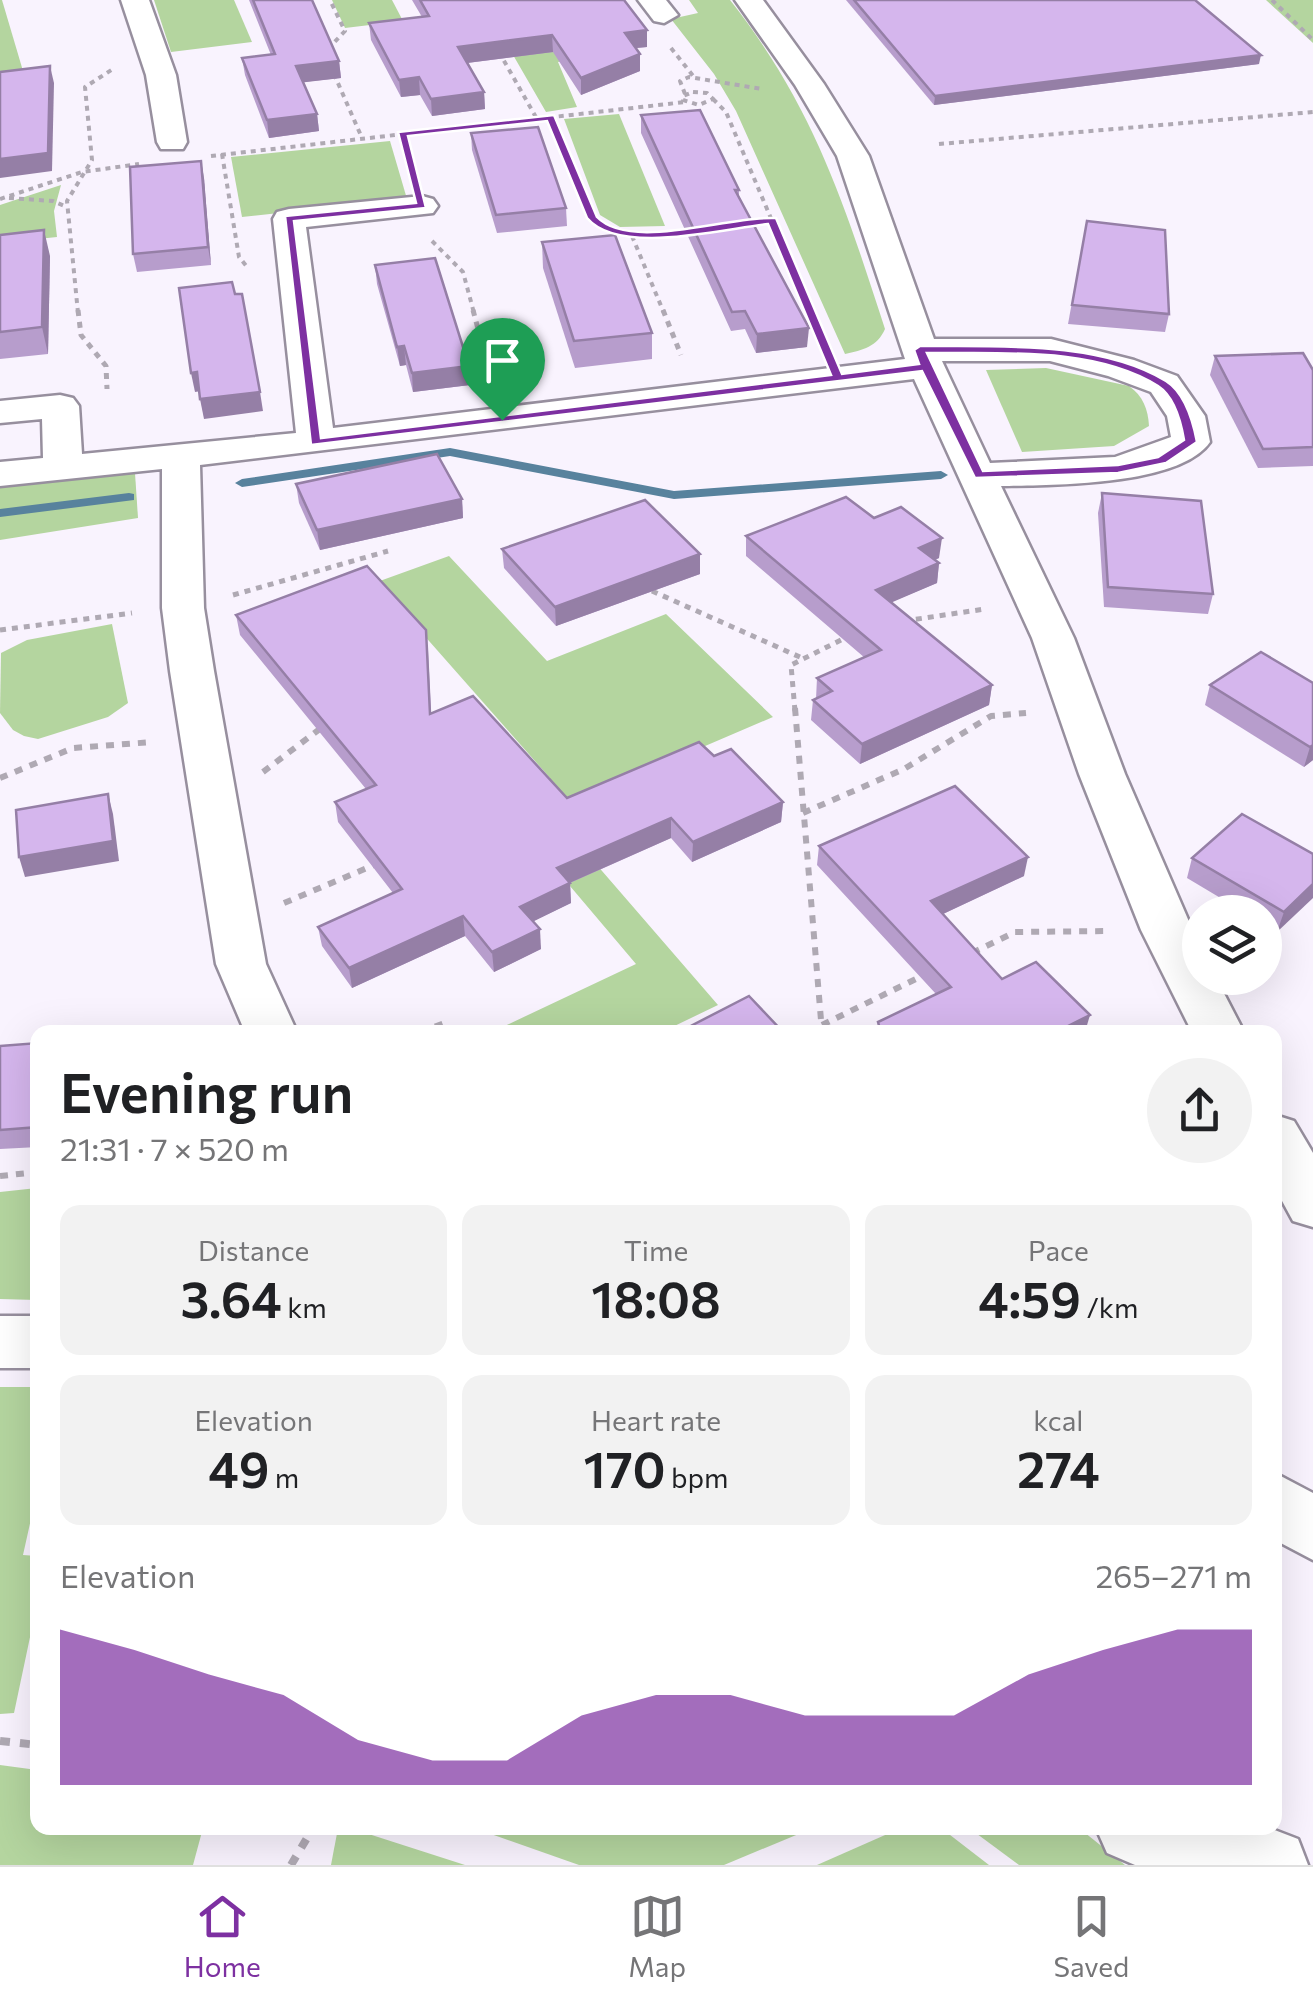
<!DOCTYPE html>
<html lang="en">
<head>
<meta charset="utf-8">
<style>
  :root { --surface:#fff; --page:#f2f2f2; --text:#202124; --muted:#757577; --line:#e0e0e0; --accent:#7d30a1 }
  body { margin:0; font-family:Commissioner,sans-serif; background:var(--page); color:var(--text); height:100vh; display:flex; flex-direction:column; font-size:38px; white-space:nowrap }
  * { box-sizing:border-box; margin:0 }
  p { font-size:32px; color:var(--muted) }
  .icon { flex:none; width:55px; height:55px; fill:none; stroke:currentColor; stroke-width:2; stroke-linecap:round; stroke-linejoin:round }
  .map { position:relative; flex:1; overflow:hidden }
  .drawer { position:absolute; left:30px; top:1025px; width:1252px; height:810px; display:flex; flex-direction:column; background:var(--surface); border-radius:20px; box-shadow:0 10px 40px #0002 }
  .drawer>* { flex:none }
  .tools { position:absolute; left:1182px; top:895px; display:grid; gap:20px }
  .tools a { display:grid; place-items:center; width:100px; height:100px; border-radius:50%; background:var(--surface); box-shadow:0 10px 40px #0002; font-size:50px }
  .pin { position:absolute; display:grid; place-items:center; width:85px; height:85px; color:#fff; margin:-102px -42px; border-radius:50% 50% 50% 0; rotate:-45deg; box-shadow:0 0 10px #0007 }
  .pin .icon { rotate:45deg }
  .round { display:grid; place-items:center; flex:none; width:105px; height:105px; border-radius:52px; background:var(--page) }
  .summary { display:flex; align-items:center; justify-content:space-between; height:170px; padding:0 30px }
  h1 { font-size:55px; font-weight:600; line-height:75px }
  .figures { display:grid; grid-template-columns:repeat(3,1fr); gap:15px; height:170px; padding:10px 30px }
  .figures div { display:grid; align-content:center; border-radius:20px; background:var(--page); text-align:center }
  .figures b { font-size:50px; font-weight:600 }
  .figures small { font-size:28px; font-weight:400 }
  .figures p { font-size:28px }
  .chart { height:280px; padding:20px 30px }
  .chart p { display:flex; justify-content:space-between }
  .chart svg { width:100%; height:180px; margin-top:10px; fill:var(--accent); opacity:.7 }
  .tab-bar { display:flex; justify-content:space-around; align-items:center; height:140px; border-top:2px solid var(--line); background:var(--surface); font-size:28px; color:var(--muted) }
  .tab-bar a { display:grid; justify-items:center; gap:5px }
  .tab-bar .on { color:var(--accent) }
  .map>svg:first-child { display:block }
  .green { fill:#b4d59f }
  .lines { fill:none; stroke-linecap:round; stroke-linejoin:round }
  .stream { fill:#58829d; fill-rule:evenodd }
  .street-casing { stroke:#978f9e; stroke-width:5 }
  .path-far3 { stroke:#afa9b3; stroke-width:4; stroke-dasharray:5 5; stroke-linecap:butt }
  .path-far2 { stroke:#afa9b3; stroke-width:5; stroke-dasharray:6 6; stroke-linecap:butt }
  .path-far1 { stroke:#afa9b3; stroke-width:6; stroke-dasharray:8 8; stroke-linecap:butt }
  .path { stroke:#afa9b3; stroke-width:8; stroke-dasharray:10 10; stroke-linecap:butt }
  .street { fill:#fff; fill-rule:evenodd }
  .wall { fill:#b79dcc }
  .shaded-wall { fill:#957fa6 }
  .building { fill:#d5b6ed; stroke:#957fa6; stroke-width:2.5 }
  .route { fill:#7d30a1; stroke:#fff; stroke-width:2.5; fill-rule:evenodd }
</style>
</head>
<body>
<div class="map">
<svg width="1313" height="1865" viewBox="0 0 1313 1865">
  <rect width="100%" height="100%" fill="#f9f3fe"/>
  <g class="green">
    <path d="M0 0H2L23 71 0 74Z"/>
    <path d="M154 0H234L252 42 171 52Z"/>
    <path d="M332 0H392L403 21 345 28Z"/>
    <path d="M530 0 568 60 558 62 577 107 546 112 498 29Z"/>
    <path d="M689 0H730C814 107 844 203 885 329 877 347 863 350 845 354L736 111 714 74 671 19 698 13Z"/>
    <path d="M1266 0H1313V43Z"/>
    <path d="M619 114 665 226 620 227 600 215 564 119Z"/>
    <path d="M390 141 407 199 242 217 231 157Z"/>
    <path d="M61 185 54 211 57 237 0 243V205Z"/>
    <path d="M1046 368 1129 386C1143 396 1148 409 1149 426L1114 446 1022 452 986 370Z"/>
    <path d="M135 473 138 518 0 540V485Z"/>
    <path d="M449 556 547 661 666 614 773 717 551 812 718 1005 662 1032H492L636 964 498 801 550 778 377 582Z"/>
    <path d="M112 624 128 703 108 717 38 739 24 736 13 730 0 713 1 653 27 640Z"/>
    <path d="M37 1188V1300L0 1299V1192Z"/>
    <path d="M0 1387H37V1492L23 1555 37 1556V1604L14 1713 0 1714Z"/>
    <path d="M0 1765 37 1770 38 1828H203L193 1865H0Z"/>
    <path d="M338 1828H350L465 1865H331Z"/>
    <path d="M474 1828H813L724 1865H579Z"/>
    <path d="M901 1828H941L989 1865H817Z"/>
    <path d="M969 1828H1079L1125 1865H1019Z"/>
  </g>
  <g class="lines">
    <g class="stream">
      <path d="M450 448 674 491 941 471 948 475 941 479 674 499 450 456 242 487 235 483 242 479Z"/>
      <path d="M129 493 134 494V500L0 517V509Z"/>
    </g>
    <defs>
      <g id="street">
        <path d="M121 0H149L176 75 187 142 183 149H161L157 142 146 75Z"/>
        <path d="M638 0H666L678 15 664 23 654 21Z"/>
        <path d="M735 0H763L824 84 869 156 934 339H1051L1134 360 1177 376 1205 416 1210 442C1180 486 1051 485 1001 486L1074 638 1125 774 1200 947V978H1216L1244 1032H1192L1141 930 1079 774 1032 638 914 379 200 465 204 608 214 671 266 964 297 1032H245L216 964 170 671 162 608V469L0 486V462L43 458 42 419 0 423V401L60 395 73 398 79 406 82 454 296 433 273 219 277 212 289 209 422 196 433 199 438 206 433 213 306 227 333 428 905 359 837 156 795 85ZM942 361H1050L1108 376 1151 392 1167 416 1171 437 1115 457 990 463Z"/>
        <path d="M1275 1115 1294 1121 1313 1153V1227L1293 1221 1275 1188Z"/>
        <rect x="0" y="1316" width="38" height="52"/>
        <path d="M1275 1473 1313 1493V1560L1275 1540Z"/>
        <path d="M1096 1828 1272 1829 1298 1839 1308 1865H1135L1107 1853Z"/>
      </g>
    </defs>
    <use href="#street" class="street-casing"/>
    <g class="path-far3">
      <path d="M1272 0 1313 40"/>
      <path d="M671 48 694 77"/>
      <path d="M328 49 345 31 330 0"/>
      <path d="M499 52 537 119"/>
      <path d="M334 74 362 138"/>
      <path d="M693 92 707 93 713 99 699 105 683 100V96Z"/>
      <path d="M685 94 680 81 689 77 762 89"/>
      <path d="M713 99 726 112 811 313"/>
      <path d="M551 117 592 218C622 242 656 235 691 230"/>
      <path d="M402 134 411 167"/>
      <path d="M939 144 1313 112"/>
      <path d="M222 154 239 257 248 268"/>
      <path d="M211 156 685 102"/>
      <path d="M9 198 53 201 67 207"/>
      <path d="M0 199 82 172 139 164"/>
      <path d="M748 223 772 220"/>
      <path d="M632 236 664 313"/>
      <path d="M432 241 463 272 474 313"/>
      <path d="M78 313 67 201 92 160 85 87 113 69"/>
    </g>
    <g class="path-far2">
      <path d="M78 310 81 335 106 366 107 389"/>
      <path d="M473 310 492 382"/>
      <path d="M663 310 681 355"/>
      <path d="M810 310 823 342"/>
      <path d="M652 591 802 658"/>
      <path d="M233 595 388 551"/>
      <path d="M904 621 985 609"/>
      <path d="M0 630 132 613"/>
      <path d="M795 711 791 665 849 636"/>
    </g>
    <g class="path-far1">
      <path d="M795 708 822 1032"/>
      <path d="M263 772 325 725"/>
      <path d="M0 778 73 748 153 742"/>
      <path d="M803 813 904 769 991 716 1026 713"/>
      <path d="M284 903 379 863"/>
      <path d="M972 953 1015 932 1110 931"/>
      <path d="M822 1025 924 975"/>
      <path d="M420 1032 450 1021"/>
      <path d="M0 1176 38 1172"/>
    </g>
    <g class="path">
      <path d="M38 1523V1531"/>
      <path d="M0 1741 38 1745"/>
      <path d="M291 1865 313 1828"/>
    </g>
    <use href="#street" class="street"/>
  </g>
  <g class="wall">
    <path d="M249 0H312L339 61 341 78 303 82 317 114 319 131 269 138 245 75 242 58 271 55Z"/>
    <path d="M412 0H624L647 30V47L636 48 640 54V71L581 95 553 52 467 63 484 92 485 109 432 116 420 95 401 97 371 40 369 23 422 17Z"/>
    <path d="M846 0H1195L1259 64 934 105Z"/>
    <path d="M641 115 739 190V196L807 347 756 353 745 329 731 331 641 133Z"/>
    <path d="M471 133 566 208 567 226 497 233 472 150Z"/>
    <path d="M204 178 211 265 137 272 133 254Z"/>
    <path d="M1087 221 1169 314 1165 332 1068 324Z"/>
    <path d="M0 235 50 256 48 354 0 359Z"/>
    <path d="M542 242 652 333V359L575 368 543 268Z"/>
    <path d="M375 265 470 385 413 392 406 365 400 366 377 284Z"/>
    <path d="M1215 356 1313 370V466L1258 468 1210 375Z"/>
    <path d="M296 484 462 499 463 518 320 550 299 503Z"/>
    <path d="M1102 493 1213 594 1208 614 1104 607 1098 513Z"/>
    <path d="M874 518 939 558 935 560 939 563 937 583 891 602 992 685 989 705 860 764 811 720 813 700 816 699 817 678 865 658 746 556V536Z"/>
    <path d="M502 549 700 574 556 626 504 568Z"/>
    <path d="M236 615 428 650 431 713 567 798 714 756 783 802 781 822 692 862 671 838 570 883 571 903 533 921 541 949 494 972 465 936 352 988 322 946 318 927 393 893 338 822 335 802 366 789 240 635Z"/>
    <path d="M1313 683V760L1304 767 1205 705 1210 685Z"/>
    <path d="M819 846 1024 876 943 914 1002 979 1085 1032H877L878 1022 936 994 817 865Z"/>
    <path d="M1313 854 1277 932 1265 925V912H1244L1187 878 1192 858Z"/>
    <path d="M38 1043V1147L0 1149V1046Z"/>
  </g>
  <g class="shaded-wall">
    <path d="M647 30V47L625 49V33Z"/>
    <path d="M552 35 553 52 459 64 458 47Z"/>
    <path d="M640 54V71L581 95V78Z"/>
    <path d="M1261 55 1259 64 934 105 935 96Z"/>
    <path d="M339 61 341 78 298 83 296 66Z"/>
    <path d="M50 66 54 83 52 171 0 178V159Z"/>
    <path d="M419 77 420 95 401 97 399 80Z"/>
    <path d="M484 92 485 109 432 116 431 99Z"/>
    <path d="M317 114 319 131 269 138 267 120Z"/>
    <path d="M201 161 204 178 211 265 208 247Z"/>
    <path d="M44 230 50 256 48 354 42 327Z"/>
    <path d="M809 328 807 347 756 353 757 334Z"/>
    <path d="M404 346 406 365 400 366 397 347Z"/>
    <path d="M469 366 470 385 413 392 412 373Z"/>
    <path d="M197 372 201 391 195 392 191 373Z"/>
    <path d="M260 392 263 411 204 419 200 399Z"/>
    <path d="M462 499 463 518 320 550 317 530Z"/>
    <path d="M942 538 939 558 917 567 919 548Z"/>
    <path d="M700 554V574L556 626 555 607Z"/>
    <path d="M939 563 937 583 874 610 876 590Z"/>
    <path d="M992 685 989 705 860 764 862 744Z"/>
    <path d="M1313 745V760L1304 767 1310 747Z"/>
    <path d="M108 794 113 814 119 861 25 877 19 857Z"/>
    <path d="M783 802 781 822 692 862 693 842Z"/>
    <path d="M671 818V838L558 888 557 868Z"/>
    <path d="M1028 857 1024 876 928 921 931 901Z"/>
    <path d="M570 883 571 903 522 927 520 907Z"/>
    <path d="M1313 884V898L1277 932 1284 912Z"/>
    <path d="M463 916 465 936 352 988 349 968Z"/>
    <path d="M540 929 541 949 494 972 492 952Z"/>
    <path d="M1090 1015 1085 1032H1056Z"/>
  </g>
  <g class="building">
    <path d="M253 0H312L339 61 296 66 317 114 267 120 242 58 275 54Z"/>
    <path d="M420 0H624L647 30 625 33 640 54 581 78 552 35 458 47 484 92 431 99 419 77 399 80 369 23 429 16Z"/>
    <path d="M854 0H1195L1261 55 935 96Z"/>
    <path d="M50 66 48 153 0 159V72Z"/>
    <path d="M700 110 739 190H735L809 328 757 334 745 311 732 312 641 115Z"/>
    <path d="M538 127 566 208 496 215 471 133Z"/>
    <path d="M201 161 208 247 133 254 130 167Z"/>
    <path d="M1087 221 1165 230 1169 314 1072 305Z"/>
    <path d="M44 230 42 327 0 332V235Z"/>
    <path d="M615 235 652 333 574 341 542 242Z"/>
    <path d="M435 258 469 366 412 373 404 346 397 347 375 265Z"/>
    <path d="M232 282 235 294H242L260 392 200 399 197 372 191 373 179 288Z"/>
    <path d="M1303 353 1313 370V447L1263 449 1215 356Z"/>
    <path d="M437 454 462 499 317 530 296 484Z"/>
    <path d="M1102 493 1201 501 1213 594 1108 587Z"/>
    <path d="M846 497 874 518 901 507 942 538 919 548 939 563 876 590 992 685 862 744 813 700 832 691 817 678 881 650 746 536Z"/>
    <path d="M645 500 700 554 555 607 502 549Z"/>
    <path d="M367 566 426 630 430 714 473 696 567 798 699 742 714 756 731 749 783 802 693 842 671 818 557 868 570 883 520 907 540 929 492 952 463 916 349 968 318 927 402 889 335 802 376 785 236 615Z"/>
    <path d="M1261 652 1313 683V745L1310 747 1210 685Z"/>
    <path d="M955 786 1028 857 931 901 1002 979 1036 962 1090 1015 1056 1032H881L878 1022 951 987 819 846Z"/>
    <path d="M108 794 113 841 19 857 16 810Z"/>
    <path d="M1242 814 1313 854V884L1284 912 1192 858Z"/>
    <path d="M749 996 783 1032H679Z"/>
    <path d="M38 1043V1127L0 1130V1046Z"/>
  </g>
  <path class="route" d="M554 115 597 217C631 252 729 215 776 218L842 374 919 364 914 350 920 346C995 347 1099 340 1166 381 1185 393 1193 421 1197 442L1166 463 1118 473 975 478 922 371 311 445 285 216 416 203 398 132ZM547 121 587 218C619 256 722 229 768 224L831 375 321 438 294 221 426 208 408 136ZM927 353C999 354 1094 346 1158 386 1175 397 1181 422 1184 440L1158 457 1118 465 983 471Z"/>
</svg>
<div class="tools">
<a><svg class="icon" aria-label="layers" viewBox="0 0 24 24"><path d="M12 4l9 5-9 5-9-5zM3 14l9 5 9-5"/></svg></a>
</div>
<div class="pin" style="left:502px;top:420px;background:#1e9e55"><svg class="icon" aria-label="arrive" viewBox="0 0 24 24"><path d="M6 21V4h12l-3 4 3 4H6"/></svg></div>
<section class="drawer">
<div class="summary"><div><h1>Evening run</h1><p>21:31 · 7 × 520 m</p></div><a class="round"><svg class="icon" aria-label="share" viewBox="0 0 24 24"><path d="M12 15V3M7 8l5-5 5 5M5 13v7h14v-7"/></svg></a></div>
<div class="figures">
<div><p>Distance</p><b>3.64<small> km</small></b></div>
<div><p>Time</p><b>18:08</b></div>
<div><p>Pace</p><b>4:59<small> /km</small></b></div>
</div>
<div class="figures">
<div><p>Elevation</p><b>49<small> m</small></b></div>
<div><p>Heart rate</p><b>170<small> bpm</small></b></div>
<div><p>kcal</p><b>274</b></div>
</div>
<div class="chart"><p><span>Elevation</span>265–271 m</p>
<svg viewBox="0 0 160 44" preserveAspectRatio="none"><path d="M0 44V6L10 11L20 17L30 22L40 33L50 38L60 38L70 27L80 22L90 22L100 27L110 27L120 27L130 17L140 11L150 6L160 6V44z"/></svg>
</div>
</section>
</div>
<nav class="tab-bar">
<a class="on"><svg class="icon" aria-label="home" viewBox="0 0 24 24"><path d="M3 11l9-7 9 7M6 9v11h12V9"/></svg>Home</a>
<a><svg class="icon" aria-label="map" viewBox="0 0 24 24"><path d="M3 6l6-2 6 2 6-2v14l-6 2-6-2-6 2zM9 4v14M15 6v14"/></svg>Map</a>
<a><svg class="icon" aria-label="saved" viewBox="0 0 24 24"><path d="M7 4h10v16l-5-4-5 4z"/></svg>Saved</a>
</nav>
</body>
</html>
